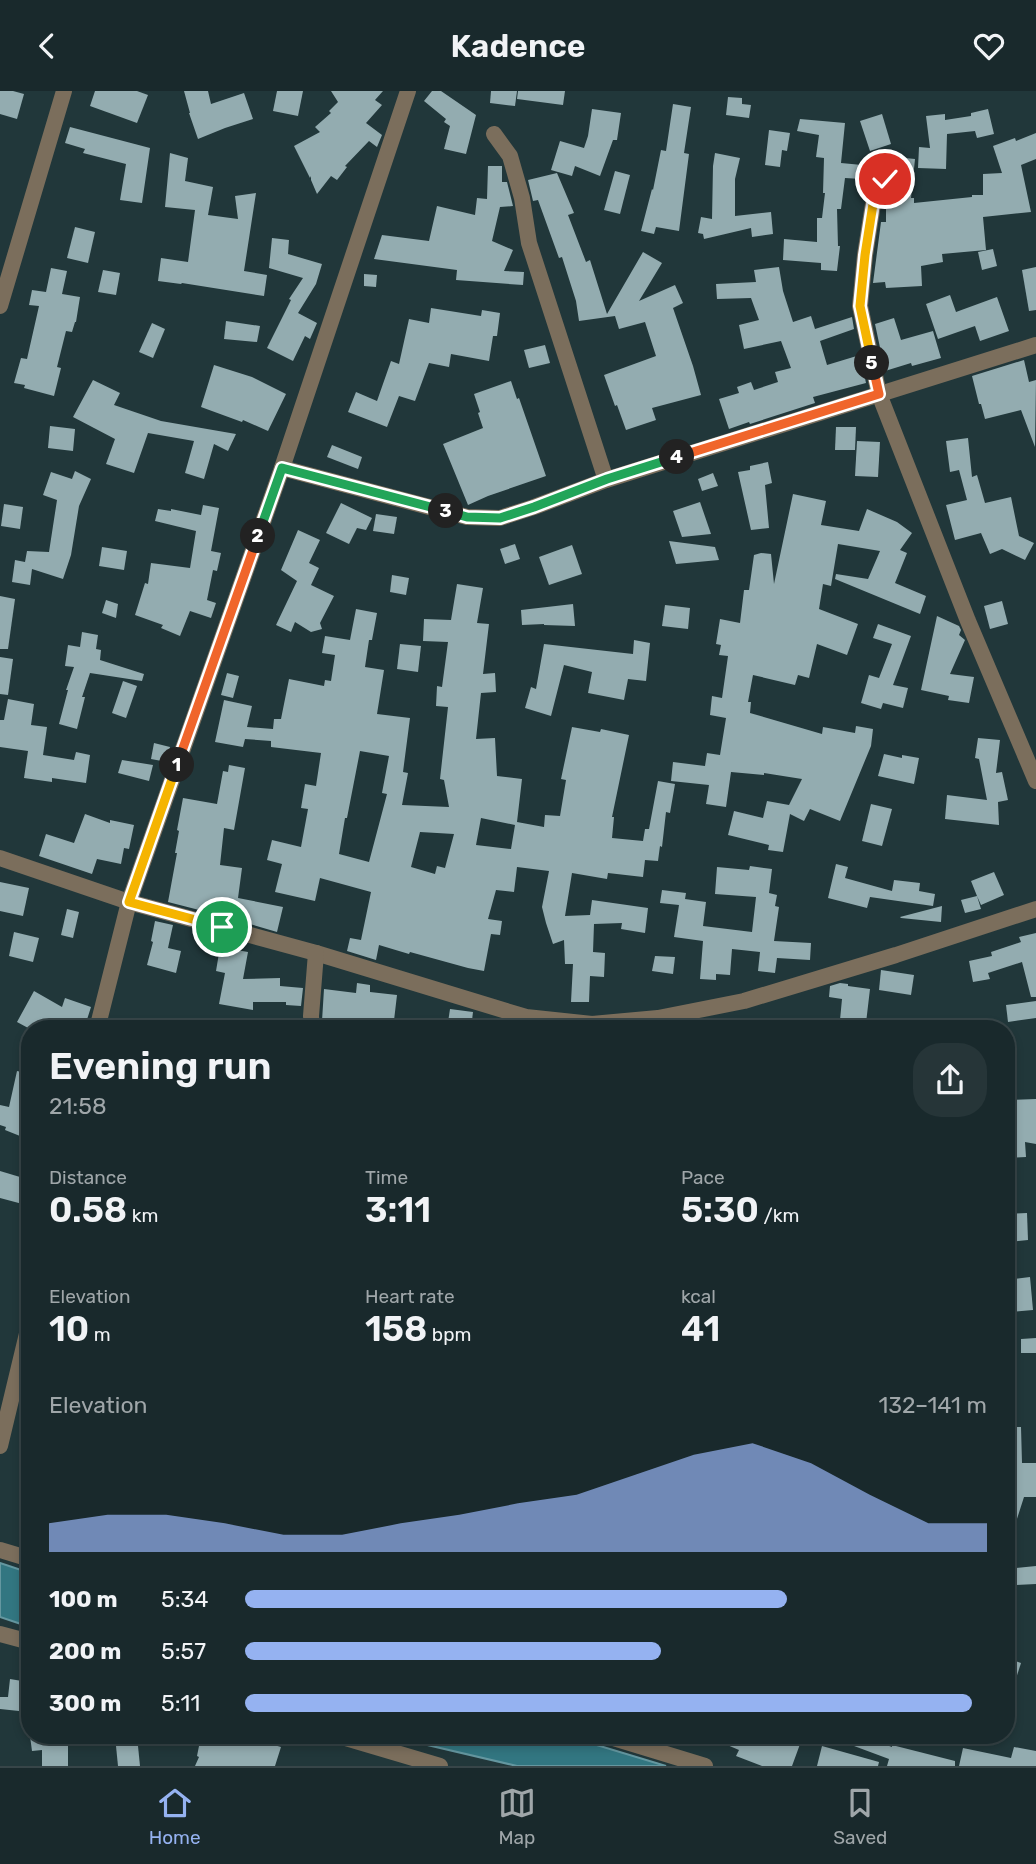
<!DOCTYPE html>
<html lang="en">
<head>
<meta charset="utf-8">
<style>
  :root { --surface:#19292c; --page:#263538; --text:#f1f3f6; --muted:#9fa6a9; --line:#374548; --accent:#95b2f1 }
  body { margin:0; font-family:Rubik,sans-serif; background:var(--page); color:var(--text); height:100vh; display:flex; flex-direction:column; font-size:26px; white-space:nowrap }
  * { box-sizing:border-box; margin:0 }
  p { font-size:23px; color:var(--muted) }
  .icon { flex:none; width:38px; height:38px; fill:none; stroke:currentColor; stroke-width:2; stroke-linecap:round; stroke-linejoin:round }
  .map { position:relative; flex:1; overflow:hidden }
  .panel { position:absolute; left:21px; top:929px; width:994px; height:724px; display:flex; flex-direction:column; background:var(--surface); border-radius:28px; box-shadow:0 4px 10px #0003,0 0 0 2px var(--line) }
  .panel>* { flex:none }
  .pin { position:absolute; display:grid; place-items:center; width:60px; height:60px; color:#fff; margin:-30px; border:4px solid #fff; border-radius:50%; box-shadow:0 2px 7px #0007 }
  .km { position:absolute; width:35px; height:35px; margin:-18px; border-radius:50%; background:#222; color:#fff; font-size:19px; line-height:35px; text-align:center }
  .round { display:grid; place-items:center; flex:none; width:74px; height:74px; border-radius:28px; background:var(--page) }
  .head { display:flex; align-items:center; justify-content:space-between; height:119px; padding:0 28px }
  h1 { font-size:38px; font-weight:600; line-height:52px }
  .stats { display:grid; grid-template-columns:repeat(3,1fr); gap:10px; height:119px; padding:7px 28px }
  .stats div { display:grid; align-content:center }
  .stats b { font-size:35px; font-weight:600 }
  .stats small { font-size:19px; font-weight:400 }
  .stats p { font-size:19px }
  .chart { height:196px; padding:14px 28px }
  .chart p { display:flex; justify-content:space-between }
  .chart svg { width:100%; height:126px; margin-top:7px; fill:var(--accent); opacity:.7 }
  ul { padding:0 28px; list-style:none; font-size:23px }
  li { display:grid; grid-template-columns:112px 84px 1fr; align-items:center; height:52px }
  li i { height:18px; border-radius:9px; background:var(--accent) }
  header { display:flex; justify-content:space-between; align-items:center; height:91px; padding:0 28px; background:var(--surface); font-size:32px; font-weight:600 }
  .tab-bar { display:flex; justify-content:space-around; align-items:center; height:98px; border-top:2px solid var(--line); background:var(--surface); font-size:19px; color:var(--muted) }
  .tab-bar a { display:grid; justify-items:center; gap:4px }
  .tab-bar .selected { color:var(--accent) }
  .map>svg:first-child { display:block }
  .water { fill:#327681; stroke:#6497a0; stroke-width:2 }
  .building { fill:#93acb0; fill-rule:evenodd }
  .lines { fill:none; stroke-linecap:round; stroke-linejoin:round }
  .minor { stroke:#7b6e5c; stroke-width:16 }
  .split-1-casing { stroke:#fff; stroke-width:14 }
  .split-2-casing { stroke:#fff; stroke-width:14 }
  .split-3-casing { stroke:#fff; stroke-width:14 }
  .split-4-casing { stroke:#fff; stroke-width:14 }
  .split-5-casing { stroke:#fff; stroke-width:14 }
  .split-6-casing { stroke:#fff; stroke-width:14 }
  .split-1 { stroke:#f5b400; stroke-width:9 }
  .split-2 { stroke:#f0652b; stroke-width:9 }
  .split-3 { stroke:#22a559; stroke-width:9 }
  .split-4 { stroke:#22a559; stroke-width:9 }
  .split-5 { stroke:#f0652b; stroke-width:9 }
  .split-6 { stroke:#f5b400; stroke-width:9 }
</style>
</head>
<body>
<header><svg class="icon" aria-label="back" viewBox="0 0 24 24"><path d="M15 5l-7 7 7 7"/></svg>Kadence<svg class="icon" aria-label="heart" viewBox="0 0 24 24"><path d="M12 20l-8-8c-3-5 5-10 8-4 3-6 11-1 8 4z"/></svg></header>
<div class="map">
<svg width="1036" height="1675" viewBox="0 0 1036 1675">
  <rect width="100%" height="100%" fill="#21373a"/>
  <g class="water">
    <path d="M0 1472 30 1482V1536L0 1526Z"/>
    <path d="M389 1645H567L666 1675H517Z"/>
  </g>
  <g class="building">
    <path d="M0 0H13L24 3 17 28 0 23Z"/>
    <path d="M95 0H137L148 4 137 32 90 15Z"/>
    <path d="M184 0H208L211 13 244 2 253 28 225 37 198 48 189 22H190Z"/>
    <path d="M277 0H303L298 25 273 20Z"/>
    <path d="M331 0H383L375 9 382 14 366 32 382 44 377 56 369 50 345 75 347 76 337 89 331 85 317 103 311 89V85L310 87 294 55 320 41 315 36 331 22 329 20 338 11Z"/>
    <path d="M432 0H441L476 24 466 63 444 58 450 35 444 31 446 28 424 10Z"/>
    <path d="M491 0H517L515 15 490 12Z"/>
    <path d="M518 0H565L563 14 517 8Z"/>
    <path d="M728 6 742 7V13L751 14 749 27 726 24Z"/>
    <path d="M673 13 691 16 684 62 689 63 679 140 656 136 654 143 641 140 652 98 653 99 661 59 666 60Z"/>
    <path d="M592 18 621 22 617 49H613L600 85 575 75 572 85 551 79 560 50 584 57 588 45Z"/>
    <path d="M988 18 994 43 977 47 975 40 947 43 946 78 918 77 919 56 930 57 926 25 945 23V29L971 25V22Z"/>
    <path d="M882 23 891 53 870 60 860 30Z"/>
    <path d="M800 28 845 32 841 72 862 74 861 88 845 87 841 118H837L838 155H840L837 180 821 179V172L783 169 784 148 817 151V127H822L825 102H823L824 67 816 66 819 44 797 40Z"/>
    <path d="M70 36 150 57 142 112 120 109 126 73 83 62 85 58 65 52Z"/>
    <path d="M769 39 790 42 787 60 782 59 780 76 765 74Z"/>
    <path d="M1036 42V68L1021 74 1031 121 983 126 986 159 942 163 943 171 921 175 922 195 886 197 885 191 873 192 881 131H886V107H891L893 95 895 88 894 82 895 66 915 68 911 107H914V112L972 106V104H983V83L1002 82 993 55 1015 47 1016 50Z"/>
    <path d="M170 62 188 67 185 90 213 96 208 124 238 128 235 105 256 102 244 180 267 184 264 205 182 192 181 193 158 190 161 167 188 171 195 119 165 116Z"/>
    <path d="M715 62 740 67 735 88V125L771 121 773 143 752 146 751 137 704 148 703 143 698 142 701 126 712 128 713 75Z"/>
    <path d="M488 75H502V91H507L513 115 500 116 492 150 513 159 504 180 524 181 523 194 456 189 457 179 374 168 382 144 429 150 437 115 475 124 477 107 487 108Z"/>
    <path d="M615 80 630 84 620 123 604 119Z"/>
    <path d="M557 82 574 122 568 124 586 171 590 169 607 223 643 161 662 172 639 210 675 194 683 212 673 217 693 275 701 304 652 317 656 329 626 339 617 314 615 315 604 284 656 265 645 231 619 238 615 225 579 230 576 210 562 166 559 167 538 109 533 110 528 89Z"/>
    <path d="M75 136 95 141 88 172 67 167Z"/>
    <path d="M272 147 289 149 288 163 322 173 316 193 298 222 317 232 310 248 305 245 293 270 267 257 291 209 289 208 303 187 269 177Z"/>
    <path d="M993 158 997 175 982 179 978 161Z"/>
    <path d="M779 176 783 200 793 231 811 225 815 238 852 226 854 238 820 250 827 274 860 264 866 292 813 306 815 312 750 333 749 331 729 338 719 308 739 302 737 296 751 291 754 299 778 291 775 281 791 277 781 250 744 258 739 234 759 229 751 207 717 208 716 193 756 191 754 179Z"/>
    <path d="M1036 176V219L1029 220 1022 179Z"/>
    <path d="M51 177 67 180 62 203 80 206 76 231H75L72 241 66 240 57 276 61 277 54 305 24 297 25 294 14 292 21 267 27 268 39 215 29 214 32 199 46 201Z"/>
    <path d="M103 179 120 182 116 204 98 201Z"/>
    <path d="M364 183 377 184 376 196 364 195Z"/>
    <path d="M950 204 956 221 997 206 1009 240 980 250 975 235 938 248 926 213Z"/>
    <path d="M431 217 481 225 482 219 500 222 497 245H493L489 270 451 263 449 276 429 272 415 310 399 305 387 336 348 321 356 301 377 310 391 270 399 273 409 228 429 232Z"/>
    <path d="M894 227 901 249 933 240 941 267 912 275 911 272 885 280 875 233Z"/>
    <path d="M226 230 260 235 257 251 224 248Z"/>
    <path d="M152 232 165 238 153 267 139 261Z"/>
    <path d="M545 254 550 272 529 277 524 259Z"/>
    <path d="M1024 269 1029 291 1036 289 1035 356 1021 319 985 328 981 313H979L972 285Z"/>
    <path d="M214 274 252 286 286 303 268 340 243 329 242 331 201 316Z"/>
    <path d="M93 289 120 302 114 314 161 330 236 343 228 360 214 353 204 388 185 382 194 350 148 342 134 382 106 373 115 348 73 326Z"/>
    <path d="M511 290 517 308 519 307 546 385 488 405 468 414 443 353 483 337 478 322 480 321 474 303Z"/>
    <path d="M50 335 75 338 73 360 48 357Z"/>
    <path d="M836 336H856L855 359H835Z"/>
    <path d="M968 347 972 386 977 384 985 412 1011 406 1019 445 1034 452 1025 469 1002 458 990 463 981 442 955 449 946 414 967 409 959 379 950 381 946 350Z"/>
    <path d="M857 350 880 351 878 386 855 385Z"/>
    <path d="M332 354 362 366 358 378 327 366Z"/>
    <path d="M768 371 772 392 765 394 769 437 751 439 738 381 750 379V375Z"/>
    <path d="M75 380 91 388 79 415 71 464 63 488 32 478 30 494 12 491 15 469 25 471 27 460 49 461 57 409 43 404 51 381 72 388Z"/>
    <path d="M713 382 718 395 702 400 698 388Z"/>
    <path d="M793 403 826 410 821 434 859 440 867 418 897 431 912 442 900 459 907 462 895 492 926 505 920 523 835 488 836 483 868 488 880 460 838 453 831 495 823 493 819 518 858 533 847 564 817 553 809 587 798 584 795 594 753 584 748 611H751L750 622 822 643 823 636 855 642 856 635 873 638 871 655 840 730 810 718 804 730 790 723 783 761 768 759 769 754 728 744 734 720 763 727 767 710 789 714 802 688 764 682V684L731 681 726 716 706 713 709 694 671 690 673 671 705 675 707 662 720 664 726 627 710 624 712 605 722 607 728 565 719 564 721 554 716 553 720 528 740 532 744 499H749L754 464 761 462 771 463 774 493Z"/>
    <path d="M700 411 711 443 682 446 673 420Z"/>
    <path d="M341 412 372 427 366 439 357 437 349 453 326 442Z"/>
    <path d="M4 413 23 416 20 438 1 435Z"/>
    <path d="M203 414 219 417 211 460 221 462 217 480 213 479 207 509 216 512 211 527 190 520 180 545 161 537 163 534 135 524 145 492 148 493 151 472 190 477 196 440 155 430 158 418 171 420V418L201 424Z"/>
    <path d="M376 423 397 426 394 443 373 440Z"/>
    <path d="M298 439 320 449 309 472 319 477 311 494 334 505 320 532 322 538 311 541 295 531 291 541 276 534 297 490 281 479Z"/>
    <path d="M669 450 715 456 719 469 676 473Z"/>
    <path d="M515 453 520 468 505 473 500 458Z"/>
    <path d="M572 454 582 483 549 494 539 466Z"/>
    <path d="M102 456 127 460 124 479 99 475Z"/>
    <path d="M392 484 409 487 406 504 390 501Z"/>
    <path d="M457 493 483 497 477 532 489 533 483 583 495 582 496 601 481 602 476 648 495 647 497 685 522 688 517 731 544 736 545 724 560 725 566 689 561 688 572 636 600 641 601 638 629 644 612 726H614L612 747 643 750 645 738H649L658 690 675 693 670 722 666 721 662 756 660 755 658 770 645 769 643 786 608 782 607 788 572 782 565 825 590 824 592 809 648 817 645 842 621 838 622 832 594 833 593 861 605 862 604 886 590 885 589 911H571L573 873H565L564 849 553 853 546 832 542 816 549 780 517 776 514 801 496 799 488 828 502 830 500 844 491 843 484 880 468 877 410 861 409 863 379 854 376 869 347 860 350 847 361 849 371 801 320 787 315 810 275 801 282 773 267 769 272 749 301 756 308 718 301 717 305 693 316 695 321 662 271 656V650L245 648 243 656 215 651 224 609 252 615 247 636 273 638 274 628H281L289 588 324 595 325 589 331 590 335 564 322 562 325 545 350 549 356 518 377 522 372 549H369L365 576 384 579 377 623 410 627 403 681 408 682 402 714 449 716 444 689 440 688 448 616 436 615 437 595 442 596 448 551 423 550 424 528 451 529ZM360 660 389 665 382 702 387 703 369 771 339 763 345 727H347ZM481 727 515 734 511 758 476 754ZM420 741 454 743 445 777 437 775 435 783 411 776Z"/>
    <path d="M0 505 15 508 8 558H0Z"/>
    <path d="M106 509 118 513 116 527 102 522Z"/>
    <path d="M1002 510 1008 533 990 538 984 515Z"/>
    <path d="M573 513 575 535 544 534V533L522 534 521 519Z"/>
    <path d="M665 514 690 517 688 538 662 535Z"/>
    <path d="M937 525 959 535 961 539 959 544 965 549 950 583 974 586 969 612 948 609 949 605 921 599Z"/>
    <path d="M878 533 911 545 893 594 908 597 903 617 883 612 881 618 861 612 869 584 879 587 892 553 873 547Z"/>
    <path d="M82 541 98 544 96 558 101 559 100 569 144 583 142 590 90 582 82 606H85L77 638 59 633 68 599H66L74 576 65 575 68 554 80 556Z"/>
    <path d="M634 549 650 552 646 590 628 588 624 609 588 602 592 581 564 574 551 625 525 617 531 596 536 598 544 553 633 563Z"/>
    <path d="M400 553 421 555 418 581 397 578Z"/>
    <path d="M0 566 13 568 8 604 0 603Z"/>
    <path d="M227 582 239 585 233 607 221 604Z"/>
    <path d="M123 590 137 595 126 627 112 622Z"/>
    <path d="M8 608 34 613 31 634 47 636 43 664 74 669 76 661 90 664 86 692 52 687V691L24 687 28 660 0 656V629H4Z"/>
    <path d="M978 647 1000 649 996 682 1002 681 1008 709 998 711 999 734 945 728 947 704 987 709 979 668 975 667Z"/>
    <path d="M154 652 170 656 167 671 151 668Z"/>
    <path d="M884 663 902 667V664L919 667 914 693 878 685Z"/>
    <path d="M122 669 153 674 149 690 118 682Z"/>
    <path d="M229 674 245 677 234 739 224 737 220 774 242 777 238 807 283 816 277 841 243 831 246 820 204 814 203 820 168 811 177 762H175L179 740 177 739 183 707 217 713 223 680 228 681Z"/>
    <path d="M871 713 892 718 882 755 862 750Z"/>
    <path d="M85 723 110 732V729L134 734 129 758 124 757 121 773 97 768 92 783 39 765 46 743 74 752Z"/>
    <path d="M836 773 848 776 845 787 892 800 894 789 920 792 919 800 935 803 933 815 870 806 867 817 828 807Z"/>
    <path d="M750 775 772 778 769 802 777 804 775 815 779 816 774 850 811 852 810 869 777 867 775 882 758 880 760 861 732 858 730 884 716 883V889L700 888 703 850 674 846 679 814 660 812 662 799 686 802 685 808 706 811 703 835 752 841 756 806 715 803 717 776 749 779Z"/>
    <path d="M994 781 1004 804 981 814 977 805 981 818 965 822 961 809 977 805 971 790Z"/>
    <path d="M0 791 29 797 23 825 0 820Z"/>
    <path d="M942 815 941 831 901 827 900 826Z"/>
    <path d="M67 818 79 821 73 847 61 844Z"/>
    <path d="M155 830 173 834 168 857 181 860 176 882 147 874 153 851 151 850Z"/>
    <path d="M14 841 39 847 33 871 9 865Z"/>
    <path d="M1036 842V906H1031L1022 871 988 882 990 888 973 891 969 870 992 865 991 861 1021 851 1019 846Z"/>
    <path d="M220 856 248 861 243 888 280 887V895L303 897 301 915 286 914V911H253V919L219 913 225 882 216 880Z"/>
    <path d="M655 865 675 866 673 883 652 880Z"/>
    <path d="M881 879 914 884 911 904 879 899Z"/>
    <path d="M357 892 370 894V901L397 904 393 938H339V932L322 930 324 898 356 902Z"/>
    <path d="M840 892 848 893V895L870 898 866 932 840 929 842 908 829 906 830 895Z"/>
    <path d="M34 900 62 916 65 907 91 916 84 938H30L17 931Z"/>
    <path d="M1036 910V927L1008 931 1006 914Z"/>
    <path d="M450 918 473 921 471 938H447Z"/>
    <path d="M17 980 30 983 22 1023 28 1025 20 1045 5 1039 6 1036 0 1034V1014L9 1016Z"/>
    <path d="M1036 1008V1053L1025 1051 1026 1066 1006 1067V1009Z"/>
    <path d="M0 1080 30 1089V1115L0 1107Z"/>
    <path d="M1027 1122 1028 1149 1009 1151 1007 1123Z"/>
    <path d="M1030 1186 1033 1219 1009 1221 1006 1189Z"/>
    <path d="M1036 1247V1262H1021V1248Z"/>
    <path d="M1006 1336H1021L1022 1372H1036V1406H1024L1009 1453 1006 1452Z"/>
    <path d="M1036 1475V1493L1015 1494V1477Z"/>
    <path d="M1006 1567 1021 1572 1009 1609H1006Z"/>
    <path d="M10 1588 22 1590 19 1620 0 1618V1606H8Z"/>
    <path d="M30 1645H68V1675H42V1659L32 1660Z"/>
    <path d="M115 1645H137L140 1675H118Z"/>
    <path d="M201 1645H225L252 1651 253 1648 281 1656 275 1675H195L199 1666 197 1665Z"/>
    <path d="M706 1645H803L792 1675H762L736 1665 739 1659Z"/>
    <path d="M848 1645H861L892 1656V1654L955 1670V1675H887L889 1668 846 1652Z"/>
    <path d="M822 1655 879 1671 878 1675H817Z"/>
    <path d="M1014 1656 1036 1660V1675H959L963 1657 1011 1667Z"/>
  </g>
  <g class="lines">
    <g class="minor">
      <path d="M494 43 510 65 522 107 529 152 606 389"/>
      <path d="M885 88 876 94 865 164 860 215 879 303 968 530 1036 690"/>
      <path d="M0 215 64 0"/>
      <path d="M282 377 467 426 500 427 534 416 606 389 1036 254"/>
      <path d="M0 767 129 811 316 862 526 926 592 933 658 927 744 910 896 864 1036 818"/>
      <path d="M97 938 129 811 282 377 408 0"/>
      <path d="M312 938 311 925 316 862"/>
      <path d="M0 1355 30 1230"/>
      <path d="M0 1459 30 1468"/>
      <path d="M0 1543 30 1551"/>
      <path d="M339 1645 440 1675"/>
      <path d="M607 1645 705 1675"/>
    </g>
  </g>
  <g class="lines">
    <defs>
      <path id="split-1" d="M177 674 129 811 222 836"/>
      <path id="split-2" d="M177 674 258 445"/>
      <path id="split-3" d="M258 445 282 377 446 420"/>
      <path id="split-4" d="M446 420 467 426 500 427 534 416 607 388 677 366"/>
      <path id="split-5" d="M677 366 879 303 872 272"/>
      <path id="split-6" d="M872 272 860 215 865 164 876 94 885 88"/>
    </defs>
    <use href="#split-1" class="split-1-casing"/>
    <use href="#split-2" class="split-2-casing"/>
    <use href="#split-3" class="split-3-casing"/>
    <use href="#split-4" class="split-4-casing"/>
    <use href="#split-5" class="split-5-casing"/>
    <use href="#split-6" class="split-6-casing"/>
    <use href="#split-1" class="split-1"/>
    <use href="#split-2" class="split-2"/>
    <use href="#split-3" class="split-3"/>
    <use href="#split-4" class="split-4"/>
    <use href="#split-5" class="split-5"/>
    <use href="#split-6" class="split-6"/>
  </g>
</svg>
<div class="pin" style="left:222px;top:836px;background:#1e9e55"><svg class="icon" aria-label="arrive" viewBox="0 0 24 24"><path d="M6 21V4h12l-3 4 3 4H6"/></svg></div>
<div class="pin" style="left:885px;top:88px;background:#d93025"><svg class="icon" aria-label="check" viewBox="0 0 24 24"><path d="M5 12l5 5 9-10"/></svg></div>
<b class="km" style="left:177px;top:674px">1</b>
<b class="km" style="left:258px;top:445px">2</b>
<b class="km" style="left:446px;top:420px">3</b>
<b class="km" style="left:677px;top:366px">4</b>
<b class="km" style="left:872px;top:272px">5</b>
<section class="panel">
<div class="head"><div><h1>Evening run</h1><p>21:58</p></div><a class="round"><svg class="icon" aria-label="share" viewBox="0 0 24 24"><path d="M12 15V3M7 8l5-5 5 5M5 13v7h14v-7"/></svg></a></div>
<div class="stats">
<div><p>Distance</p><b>0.58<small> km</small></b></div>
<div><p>Time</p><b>3:11</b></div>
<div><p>Pace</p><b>5:30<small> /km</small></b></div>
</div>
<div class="stats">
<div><p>Elevation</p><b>10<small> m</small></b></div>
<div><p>Heart rate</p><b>158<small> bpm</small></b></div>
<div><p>kcal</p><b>41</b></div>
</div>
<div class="chart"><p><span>Elevation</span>132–141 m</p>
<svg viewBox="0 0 160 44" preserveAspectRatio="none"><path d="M0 44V34L10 31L20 31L30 34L40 38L50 38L60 34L70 31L80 27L90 24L100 17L110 10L120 6L130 13L140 24L150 34L160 34V44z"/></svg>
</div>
<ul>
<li><b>100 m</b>5:34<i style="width:73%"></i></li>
<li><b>200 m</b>5:57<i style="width:56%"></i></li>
<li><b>300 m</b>5:11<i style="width:98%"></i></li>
</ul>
</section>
</div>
<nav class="tab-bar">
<a class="selected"><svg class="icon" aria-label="home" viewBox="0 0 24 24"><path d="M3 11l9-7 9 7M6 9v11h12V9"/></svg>Home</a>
<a><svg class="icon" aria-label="map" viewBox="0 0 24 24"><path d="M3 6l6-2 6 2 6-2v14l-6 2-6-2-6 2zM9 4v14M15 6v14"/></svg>Map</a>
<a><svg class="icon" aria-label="saved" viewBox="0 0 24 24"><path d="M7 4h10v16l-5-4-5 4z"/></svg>Saved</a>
</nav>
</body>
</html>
